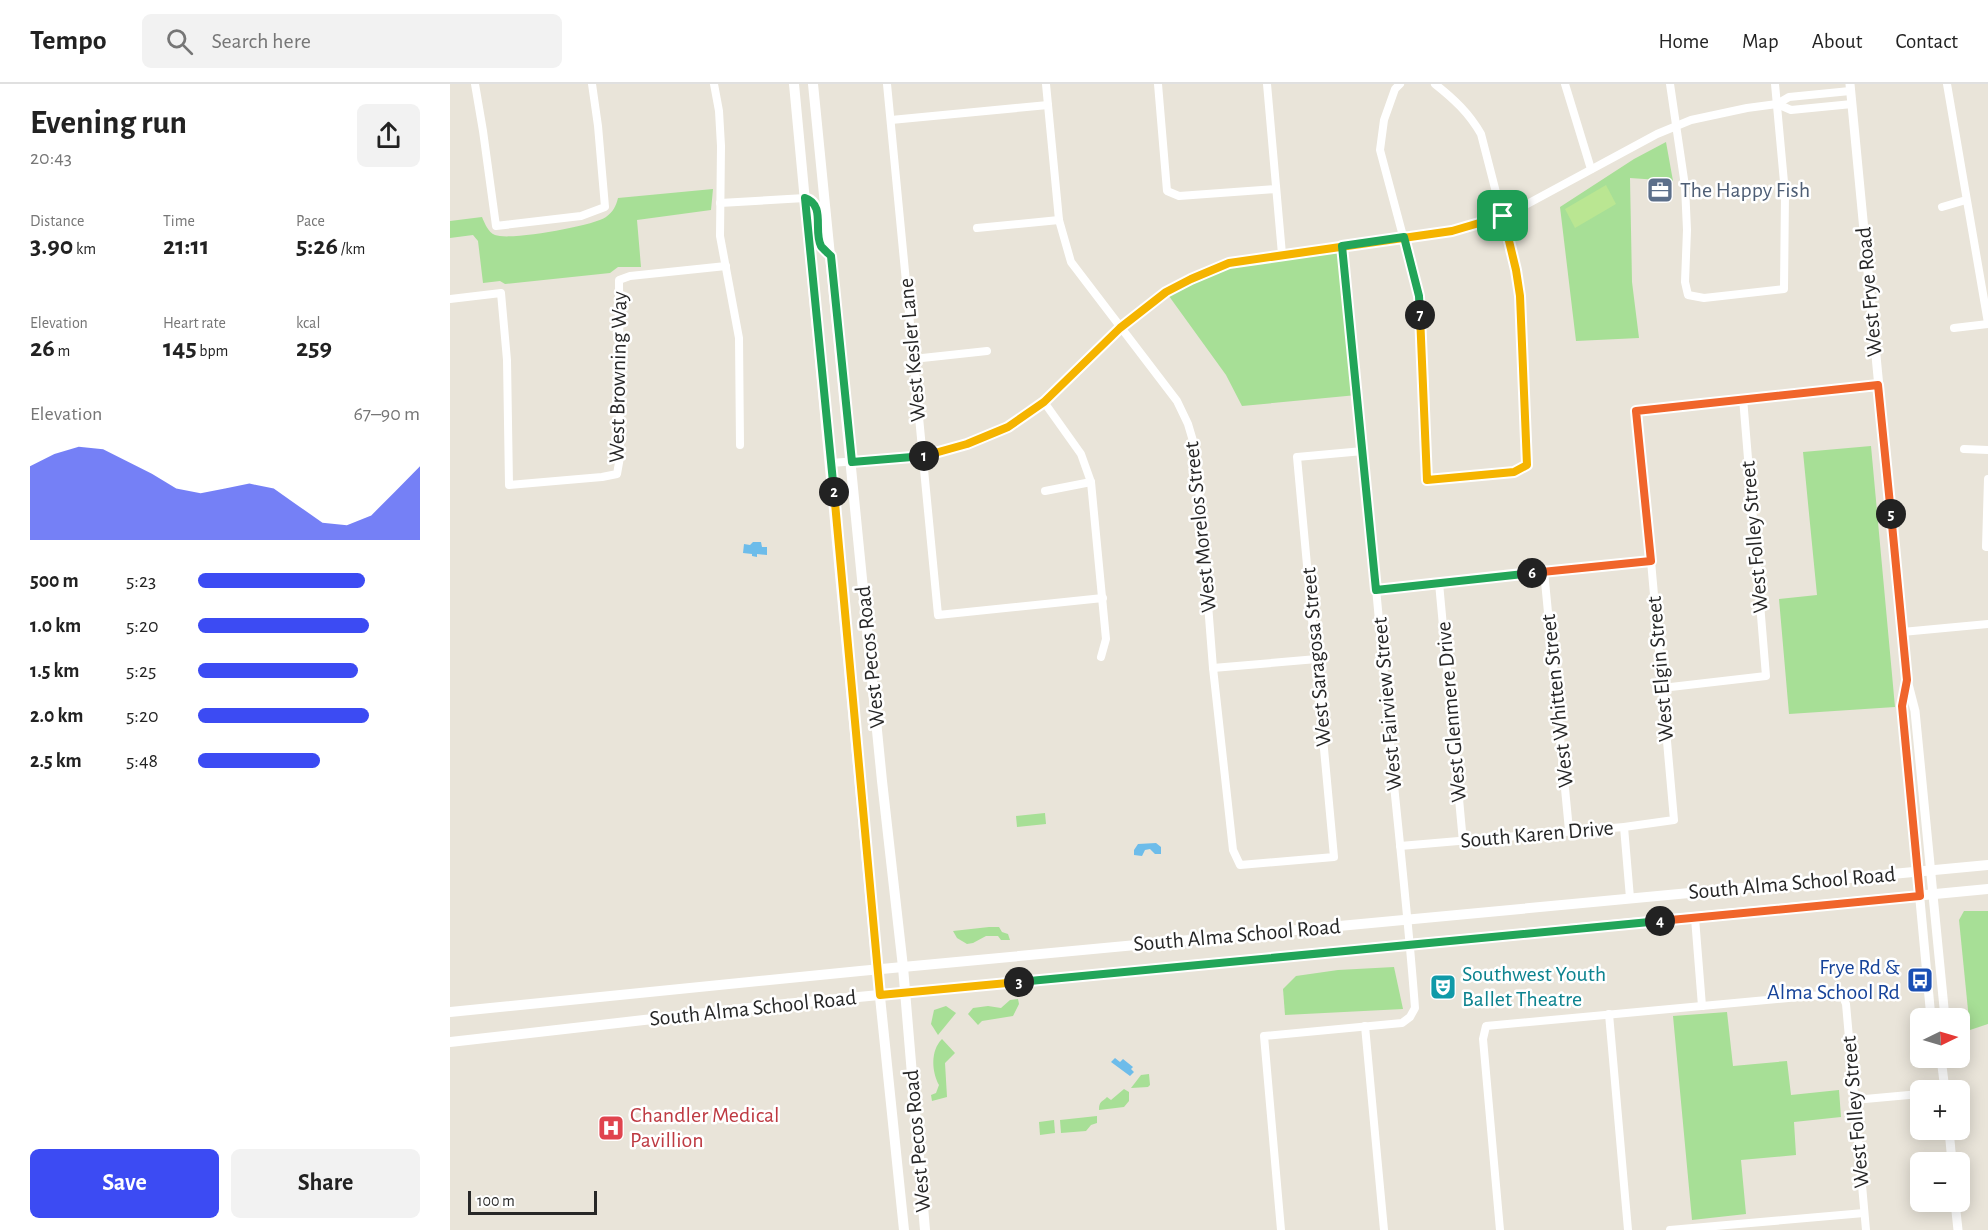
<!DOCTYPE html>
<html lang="en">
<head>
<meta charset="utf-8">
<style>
  :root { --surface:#fff; --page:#f2f2f2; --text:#222; --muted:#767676; --line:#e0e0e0; --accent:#3c4bf3 }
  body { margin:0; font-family:"Alegreya Sans",sans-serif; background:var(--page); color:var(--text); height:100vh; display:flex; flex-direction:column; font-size:22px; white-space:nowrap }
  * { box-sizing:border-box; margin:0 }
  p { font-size:20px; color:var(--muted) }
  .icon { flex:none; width:33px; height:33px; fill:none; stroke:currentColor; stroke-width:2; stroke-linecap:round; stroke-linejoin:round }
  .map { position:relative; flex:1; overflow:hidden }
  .side { display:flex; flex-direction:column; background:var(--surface); width:450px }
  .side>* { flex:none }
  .needle { width:39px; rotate:85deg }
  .tools { position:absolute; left:1460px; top:924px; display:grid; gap:12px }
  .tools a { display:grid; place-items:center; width:60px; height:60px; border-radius:9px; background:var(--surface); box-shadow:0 3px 15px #0003; font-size:30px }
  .scale { position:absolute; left:18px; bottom:15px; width:129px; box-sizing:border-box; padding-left:6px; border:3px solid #272727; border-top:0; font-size:16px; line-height:21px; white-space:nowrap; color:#272727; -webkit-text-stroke:4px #fff; paint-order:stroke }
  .pin { position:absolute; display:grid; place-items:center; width:51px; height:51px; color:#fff; margin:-26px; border-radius:12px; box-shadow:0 3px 9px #0006 }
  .km { position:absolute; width:30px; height:30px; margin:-15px; border-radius:50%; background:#222; color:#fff; font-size:16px; line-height:30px; text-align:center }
  .round { display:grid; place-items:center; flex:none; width:63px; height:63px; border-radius:9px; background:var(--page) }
  .headline { display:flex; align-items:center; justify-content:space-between; height:102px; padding:0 30px }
  h1 { font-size:33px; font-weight:700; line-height:45px }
  .stats { display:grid; grid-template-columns:repeat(3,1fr); gap:9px; height:102px; padding:6px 30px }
  .stats div { display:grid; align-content:center }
  .stats b { font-size:26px; font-weight:700 }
  .stats small { font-size:16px; font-weight:400 }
  .stats p { font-size:16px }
  .chart { height:168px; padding:12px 30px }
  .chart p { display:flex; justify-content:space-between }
  .chart svg { width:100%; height:108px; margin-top:6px; fill:var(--accent); opacity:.7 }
  .primary-button { display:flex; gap:12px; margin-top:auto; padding:12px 30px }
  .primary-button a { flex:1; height:69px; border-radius:9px; background:var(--accent); color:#fff; font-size:24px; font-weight:700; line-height:69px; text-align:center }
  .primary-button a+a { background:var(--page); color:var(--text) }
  ul { padding:0 30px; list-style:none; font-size:20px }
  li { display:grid; grid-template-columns:96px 72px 1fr; align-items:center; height:45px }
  li i { height:15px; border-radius:8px; background:var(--accent) }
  header { display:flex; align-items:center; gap:36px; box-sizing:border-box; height:84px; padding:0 30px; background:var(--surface); border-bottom:2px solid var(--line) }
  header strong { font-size:28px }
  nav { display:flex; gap:33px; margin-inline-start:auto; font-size:21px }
  .search { width:420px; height:54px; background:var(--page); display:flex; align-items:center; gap:15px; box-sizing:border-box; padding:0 21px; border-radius:9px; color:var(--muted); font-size:22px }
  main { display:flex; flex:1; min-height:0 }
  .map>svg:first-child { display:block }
  .green { fill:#a7df96 }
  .pitch { fill:#bae692 }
  .water { fill:#6dbcea }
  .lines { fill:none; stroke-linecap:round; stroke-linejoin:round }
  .minor { stroke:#fff; stroke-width:8 }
  .tertiary { stroke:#fff; stroke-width:9 }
  .secondary { stroke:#fff; stroke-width:10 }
  .split-1-casing { stroke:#fff; stroke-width:12 }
  .split-2-casing { stroke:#fff; stroke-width:12 }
  .split-3-casing { stroke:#fff; stroke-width:12 }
  .split-4-casing { stroke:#fff; stroke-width:12 }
  .split-5-casing { stroke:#fff; stroke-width:12 }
  .split-6-casing { stroke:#fff; stroke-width:12 }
  .split-7-casing { stroke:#fff; stroke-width:12 }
  .split-8-casing { stroke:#fff; stroke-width:12 }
  .split-1 { stroke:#f5b400; stroke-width:8 }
  .split-2 { stroke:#22a559; stroke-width:8 }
  .split-3 { stroke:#f5b400; stroke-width:8 }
  .split-4 { stroke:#22a559; stroke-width:8 }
  .split-5 { stroke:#f0652b; stroke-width:8 }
  .split-6 { stroke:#f0652b; stroke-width:8 }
  .split-7 { stroke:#22a559; stroke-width:8 }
  .split-8 { stroke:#f5b400; stroke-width:8 }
  .labels { text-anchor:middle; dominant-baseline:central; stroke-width:5; stroke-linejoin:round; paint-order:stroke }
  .service-label { font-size:22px; fill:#4e5e75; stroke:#fff; text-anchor:start }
  .street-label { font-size:22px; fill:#272727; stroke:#fff }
  .transit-label { font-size:22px; fill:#164399; stroke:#fff; text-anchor:end }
  .culture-label { font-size:22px; fill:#0d838f; stroke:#fff; text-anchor:start }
  .health-label { font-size:22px; fill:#be3a42; stroke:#fff; text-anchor:start }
</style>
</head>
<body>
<header>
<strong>Tempo</strong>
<div class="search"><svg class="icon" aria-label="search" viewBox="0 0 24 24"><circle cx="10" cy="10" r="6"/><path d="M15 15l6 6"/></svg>Search here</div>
<nav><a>Home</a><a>Map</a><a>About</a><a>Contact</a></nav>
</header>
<main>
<section class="side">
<div class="headline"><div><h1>Evening run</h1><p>20:43</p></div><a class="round"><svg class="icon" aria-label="share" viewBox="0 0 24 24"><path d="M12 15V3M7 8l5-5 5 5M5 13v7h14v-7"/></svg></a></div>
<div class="stats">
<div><p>Distance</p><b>3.90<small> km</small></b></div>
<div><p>Time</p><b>21:11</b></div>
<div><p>Pace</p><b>5:26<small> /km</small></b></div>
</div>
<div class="stats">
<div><p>Elevation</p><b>26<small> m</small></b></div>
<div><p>Heart rate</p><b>145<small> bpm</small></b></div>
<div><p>kcal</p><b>259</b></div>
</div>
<div class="chart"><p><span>Elevation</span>67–90 m</p>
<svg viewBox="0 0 160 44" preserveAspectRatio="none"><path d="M0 44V14L10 9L20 6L30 7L40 12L50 17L60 23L70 25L80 23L90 21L100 23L110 30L120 37L130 38L140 34L150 24L160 14V44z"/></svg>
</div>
<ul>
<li><b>500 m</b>5:23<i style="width:75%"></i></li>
<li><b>1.0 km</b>5:20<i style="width:77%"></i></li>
<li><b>1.5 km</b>5:25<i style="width:72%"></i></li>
<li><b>2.0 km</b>5:20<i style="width:77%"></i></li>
<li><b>2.5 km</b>5:48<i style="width:55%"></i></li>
</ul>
<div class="primary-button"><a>Save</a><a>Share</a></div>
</section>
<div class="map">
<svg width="1538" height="1146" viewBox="0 0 1538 1146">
  <rect width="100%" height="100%" fill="#e9e4d9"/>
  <g class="green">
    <path d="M1216 58 1223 97 1180 94 1182 198 1189 254 1126 257 1110 123 1184 75Z"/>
    <path d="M263 105 261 126 187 136 191 183H168L160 189 55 200 50 197 33 199 28 157 23 151 0 154V137L32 133C35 140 38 148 45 151 60 157 143 142 156 133 163 128 166 122 168 114Z"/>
    <path d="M892 162 907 311 792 322 776 291 716 208 779 179Z"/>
    <path d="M1421 362 1445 623 1339 630 1329 515 1367 511 1353 368Z"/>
    <path d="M595 729 596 740 567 743 566 732Z"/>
    <path d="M1514 827H1538V940L1520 946 1509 836Z"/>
    <path d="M539 843H549L552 848 558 850 560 856H551L548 852H536L523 859 517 860 507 854 503 847Z"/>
    <path d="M944 883 953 925 835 931 833 905 846 892 888 886Z"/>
    <path d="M568 915 569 920 563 932 532 937 528 941 518 930 523 924 538 922 551 924 560 916Z"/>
    <path d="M496 922 506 929 488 951 481 940 484 926Z"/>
    <path d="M1277 928 1283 982 1337 977 1341 1011 1389 1006 1391 1033 1344 1038 1346 1071 1291 1076 1296 1130 1242 1136 1223 932Z"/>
    <path d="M492 955 505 969 495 979 497 1013 482 1017 481 1011 486 1009 489 1001C482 988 480 967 492 955Z"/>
    <path d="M699 990 700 1001 698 1003 681 1004 691 991Z"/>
    <path d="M674 1005 679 1008V1017L674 1023 649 1026C649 1017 652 1018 657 1013L661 1016Z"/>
    <path d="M647 1032V1039L641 1041 636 1047 611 1049 610 1036Z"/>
    <path d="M604 1036 605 1049 590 1051 589 1038Z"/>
  </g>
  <path class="pitch" d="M1156 101 1166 120 1125 144 1115 125Z"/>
  <g class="water">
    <path d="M303 458H311L312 463H317V471L307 470V473L302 472V470L293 469 294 460 300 461Z"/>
    <path d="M706 759 711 763V770H705L700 765 695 766 692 772 684 771V766L688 760Z"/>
    <path d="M665 974 670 978 673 975 683 983 681 985 684 988 680 992 661 978Z"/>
  </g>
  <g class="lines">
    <g class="minor">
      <path d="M25 0 33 47 46 142 131 132 155 123 148 42 142 0"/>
      <path d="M264 0 269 27 271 62 270 152 289 254 290 361"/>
      <path d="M437 0 488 531 653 514"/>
      <path d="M596 0 609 136 621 178 727 317 738 340 746 367 763 584 783 766 790 781 884 773 847 373 913 367"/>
      <path d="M708 0 717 107 729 112 826 105"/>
      <path d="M817 0 832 170"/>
      <path d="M950 0 945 5 934 36 930 66 969 212 975 305 977 395 1063 388 1077 381 1078 366 1070 212 1066 186 1031 50C1019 29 1004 15 985 0"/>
      <path d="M1115 0 1141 85"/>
      <path d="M1220 0 1235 102 1237 146 1235 198 1238 211 1254 214 1334 205 1335 109 1325 0"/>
      <path d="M1497 0 1538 239"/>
      <path d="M1327 20 1341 26 1402 20"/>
      <path d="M441 36 598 21"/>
      <path d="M270 119 355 114"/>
      <path d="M1492 123 1516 116"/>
      <path d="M527 144 609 136"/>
      <path d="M0 215 51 209 57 276 59 401 152 393 167 390 170 373 169 196 180 192 276 182"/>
      <path d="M1504 244 1538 240"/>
      <path d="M463 275 537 267"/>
      <path d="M594 318 631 370 641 398 656 555 651 573"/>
      <path d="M1514 365 1538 366"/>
      <path d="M381 379 472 372 517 360 558 343 594 318 670 244 716 208 741 195 779 179 1002 147 1037 138 1068 125 1207 50 1241 36 1297 24 1327 20 1339 13 1400 7"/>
      <path d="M1538 395 1536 463H1538"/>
      <path d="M595 407 641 398"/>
      <path d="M1094 487 1119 746"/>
      <path d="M989 499 1013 758"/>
      <path d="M926 506 1201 477"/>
      <path d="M1452 548 1538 540"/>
      <path d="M763 584 867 575"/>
      <path d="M1212 604 1316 592 1293 314"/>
      <path d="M1174 743 1180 814"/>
      <path d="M950 762 1174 743 1224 736 1201 477 1186 327 1428 301"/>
      <path d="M1245 834 1252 922"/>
      <path d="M1159 930 1178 1146"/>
      <path d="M915 942 934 1146"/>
      <path d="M1404 1016 1470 1010"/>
      <path d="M831 1146 814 952 952 939 960 933 965 924C959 843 950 762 942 681 927 508 910 335 892 162"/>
      <path d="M1050 1146 1033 955 1036 942 1382 910 1392 911 1396 920 1416 1146"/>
      <path d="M1220 1146 1414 1129"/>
    </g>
    <g class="tertiary">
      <path d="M1400 0 1457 596 1465 627 1495 934"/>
      <path d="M1456 598 1452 623 1481 934"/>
      <path d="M1488 974 1492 982 1495 1006"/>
      <path d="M1499 1046 1502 1078"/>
      <path d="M1505 1118 1508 1146"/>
    </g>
    <g class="secondary">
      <path d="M344 0 426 874 454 1146"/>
      <path d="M363 0 432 697 453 883 475 1146"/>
      <path d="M355 114C376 121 363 147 371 162 373 165 378 169 381 172"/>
      <path d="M0 928 410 887 1538 781"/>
      <path d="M0 958 335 920 1538 805"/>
    </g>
  </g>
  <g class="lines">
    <defs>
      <path id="split-1" d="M474 372 517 360 558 343 594 318 670 244 716 208 741 195 779 179 1002 147 1053 132"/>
      <path id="split-2" d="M384 408 355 114C376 121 363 147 371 162 373 165 378 169 381 172L402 378 474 372"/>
      <path id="split-3" d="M384 408 430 911 569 898"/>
      <path id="split-4" d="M569 898 1210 837"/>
      <path id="split-5" d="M1210 837 1470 812 1452 622 1457 596 1441 430"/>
      <path id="split-6" d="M1082 489 1201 477 1186 327 1428 301 1441 430"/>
      <path id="split-7" d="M970 231 969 212 954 153 892 162 926 506 1082 489"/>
      <path id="split-8" d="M970 231 977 396 1064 388 1077 381 1070 212 1066 186 1053 132"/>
    </defs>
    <use href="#split-1" class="split-1-casing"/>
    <use href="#split-2" class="split-2-casing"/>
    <use href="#split-3" class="split-3-casing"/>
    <use href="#split-4" class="split-4-casing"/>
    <use href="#split-5" class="split-5-casing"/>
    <use href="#split-6" class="split-6-casing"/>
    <use href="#split-7" class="split-7-casing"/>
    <use href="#split-8" class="split-8-casing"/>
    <use href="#split-1" class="split-1"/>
    <use href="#split-2" class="split-2"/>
    <use href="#split-3" class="split-3"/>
    <use href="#split-4" class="split-4"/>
    <use href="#split-5" class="split-5"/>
    <use href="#split-6" class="split-6"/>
    <use href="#split-7" class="split-7"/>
    <use href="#split-8" class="split-8"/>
  </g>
  <defs>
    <symbol id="office-square" viewBox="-11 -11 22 22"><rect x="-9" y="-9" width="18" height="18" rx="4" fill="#5c6f8a" stroke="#fff"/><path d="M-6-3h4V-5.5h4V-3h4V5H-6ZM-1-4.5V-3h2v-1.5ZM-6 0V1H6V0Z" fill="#fff"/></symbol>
    <symbol id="bus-square" viewBox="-11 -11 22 22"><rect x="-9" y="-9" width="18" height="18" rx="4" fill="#1a4fb4" stroke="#fff"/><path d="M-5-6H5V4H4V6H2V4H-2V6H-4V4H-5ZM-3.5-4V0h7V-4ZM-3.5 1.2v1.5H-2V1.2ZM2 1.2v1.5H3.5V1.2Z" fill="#fff"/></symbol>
    <symbol id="theatre-square" viewBox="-11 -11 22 22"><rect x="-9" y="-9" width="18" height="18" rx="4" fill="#0f9aa8" stroke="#fff"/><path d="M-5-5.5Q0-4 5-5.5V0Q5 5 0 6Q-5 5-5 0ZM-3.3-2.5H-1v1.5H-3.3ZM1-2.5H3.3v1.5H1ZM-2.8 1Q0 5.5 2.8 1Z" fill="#fff"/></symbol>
    <symbol id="hospital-square" viewBox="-11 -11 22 22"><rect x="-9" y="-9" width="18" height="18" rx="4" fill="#e0444e" stroke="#fff"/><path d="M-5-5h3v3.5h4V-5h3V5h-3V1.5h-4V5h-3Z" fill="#fff"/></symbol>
  </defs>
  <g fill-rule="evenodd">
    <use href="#office-square" x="1195" y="91" width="30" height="30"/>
    <use href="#bus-square" x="1455" y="881" width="30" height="30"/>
    <use href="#theatre-square" x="978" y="888" width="30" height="30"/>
    <use href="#hospital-square" x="146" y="1029" width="30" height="30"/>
  </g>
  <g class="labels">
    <g class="service-label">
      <text x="1230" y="106">The Happy Fish</text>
    </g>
    <g class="street-label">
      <text transform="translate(1419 208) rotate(-95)">West Frye Road</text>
      <text transform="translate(462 266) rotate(-95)">West Kesler Lane</text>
      <text transform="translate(168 293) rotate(-89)">West Browning Way</text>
      <text transform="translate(750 443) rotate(-96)">West Morelos Street</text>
      <text transform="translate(1304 453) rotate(-95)">West Folley Street</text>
      <text transform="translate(420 573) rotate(-96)">West Pecos Road</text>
      <text transform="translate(866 573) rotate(-95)">West Saragosa Street</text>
      <text transform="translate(1210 585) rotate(-95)">West Elgin Street</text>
      <text transform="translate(1107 617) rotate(-96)">West Whitten Street</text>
      <text transform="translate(937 620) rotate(-95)">West Fairview Street</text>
      <text transform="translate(1001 628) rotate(-95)">West Glenmere Drive</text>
      <text transform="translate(1087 750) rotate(-5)">South Karen Drive</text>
      <text transform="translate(1342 799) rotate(-5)">South Alma School Road</text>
      <text transform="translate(787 851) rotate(-5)">South Alma School Road</text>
      <text transform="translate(303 924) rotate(-6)">South Alma School Road</text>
      <text transform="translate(1405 1028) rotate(-95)">West Folley Street</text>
      <text transform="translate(467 1057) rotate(-95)">West Pecos Road</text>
    </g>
    <g class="transit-label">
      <text x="1450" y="883">Frye Rd &amp;<tspan x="1450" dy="25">Alma School Rd</tspan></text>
    </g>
    <g class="culture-label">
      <text x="1012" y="890">Southwest Youth<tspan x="1012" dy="25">Ballet Theatre</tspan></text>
    </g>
    <g class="health-label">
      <text x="180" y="1031">Chandler Medical<tspan x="180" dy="25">Pavillion</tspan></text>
    </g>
  </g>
</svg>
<div class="tools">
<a><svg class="needle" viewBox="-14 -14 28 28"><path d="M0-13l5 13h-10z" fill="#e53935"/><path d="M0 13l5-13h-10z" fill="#767676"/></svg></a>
<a>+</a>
<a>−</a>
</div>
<div class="scale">100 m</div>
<div class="pin" style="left:1053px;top:132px;background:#1e9e55"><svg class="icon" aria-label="arrive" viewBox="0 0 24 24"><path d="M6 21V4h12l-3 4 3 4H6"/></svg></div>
<b class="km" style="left:474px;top:372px">1</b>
<b class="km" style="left:384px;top:408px">2</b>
<b class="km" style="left:569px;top:898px">3</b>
<b class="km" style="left:1210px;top:837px">4</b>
<b class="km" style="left:1441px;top:430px">5</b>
<b class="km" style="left:1082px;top:489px">6</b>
<b class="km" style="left:970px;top:231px">7</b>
</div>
</main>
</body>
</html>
